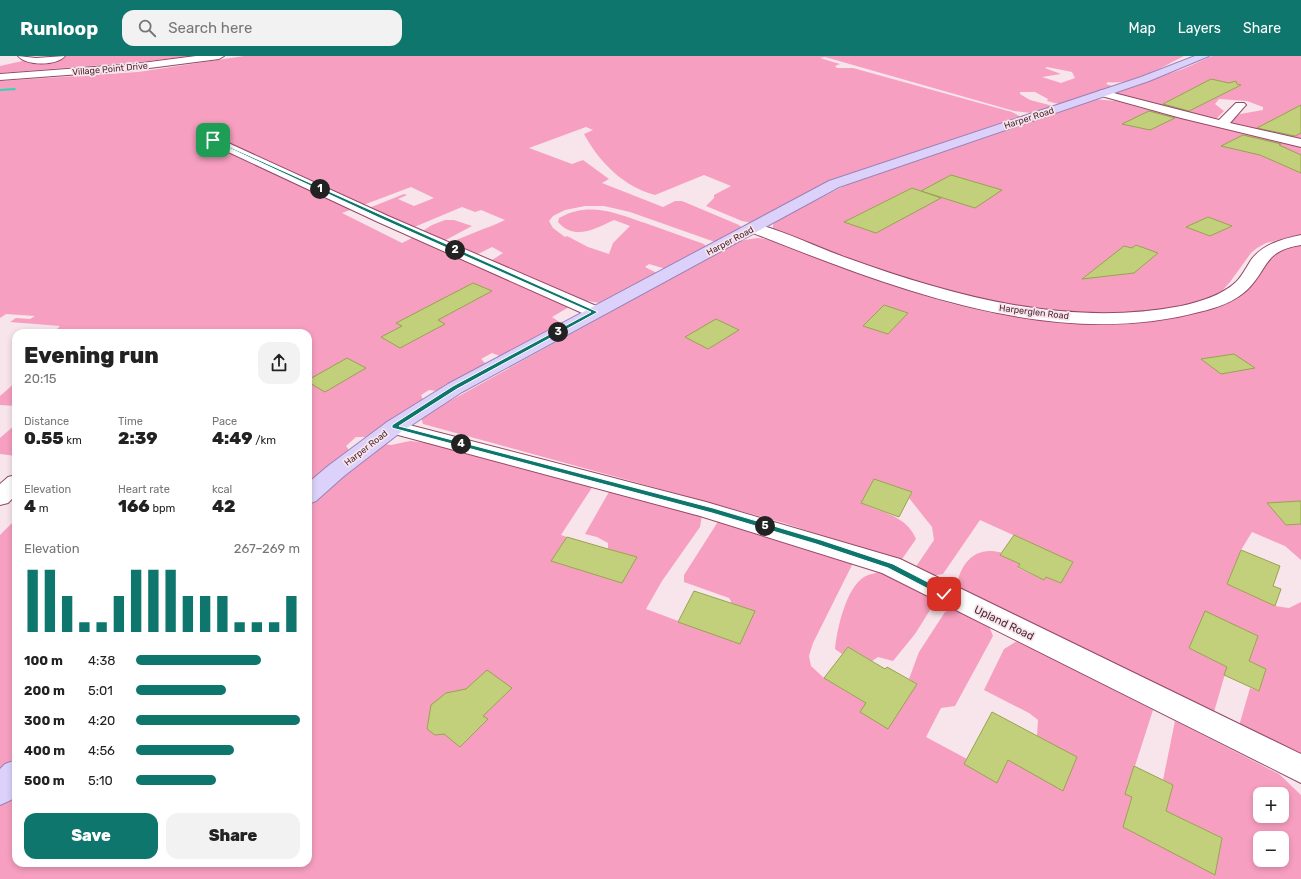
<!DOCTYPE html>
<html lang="en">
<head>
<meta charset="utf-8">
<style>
  :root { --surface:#fff; --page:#f2f2f2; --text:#222; --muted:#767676; --accent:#0f766e }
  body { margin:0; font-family:Rubik,sans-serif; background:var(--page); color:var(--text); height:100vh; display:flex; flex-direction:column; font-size:15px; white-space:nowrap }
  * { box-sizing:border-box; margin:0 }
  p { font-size:13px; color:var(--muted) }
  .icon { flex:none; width:22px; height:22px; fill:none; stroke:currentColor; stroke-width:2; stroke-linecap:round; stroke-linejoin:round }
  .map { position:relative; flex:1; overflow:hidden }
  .details { position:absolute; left:12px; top:273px; width:300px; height:538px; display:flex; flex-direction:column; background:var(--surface); border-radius:12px; box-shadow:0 2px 6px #0003 }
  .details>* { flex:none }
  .fabs { position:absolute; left:1253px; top:731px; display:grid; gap:8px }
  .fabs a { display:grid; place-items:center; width:36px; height:36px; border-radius:8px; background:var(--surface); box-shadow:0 2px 6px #0003; font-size:20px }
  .pin { position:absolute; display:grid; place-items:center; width:34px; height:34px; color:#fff; margin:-17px; border-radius:8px; box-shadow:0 2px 6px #0006 }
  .km { position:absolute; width:20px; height:20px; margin:-10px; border-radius:50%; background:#222; color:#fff; font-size:11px; line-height:20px; text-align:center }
  .round { display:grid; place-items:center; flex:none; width:42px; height:42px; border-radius:12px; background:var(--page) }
  .summary { display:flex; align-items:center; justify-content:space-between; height:68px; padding:0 12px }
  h1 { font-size:22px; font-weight:800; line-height:30px }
  .stats { display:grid; grid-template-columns:repeat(3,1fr); gap:6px; height:68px; padding:4px 12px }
  .stats div { display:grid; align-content:center }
  .stats b { font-size:17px; font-weight:800 }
  .stats small { font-size:11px; font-weight:400 }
  .stats p { font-size:11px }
  .chart { height:112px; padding:8px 12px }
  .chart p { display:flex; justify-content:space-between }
  .chart svg { width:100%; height:72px; margin-top:4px; stroke:var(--accent); stroke-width:6 }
  .button { display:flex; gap:8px; margin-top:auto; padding:8px 12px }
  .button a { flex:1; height:46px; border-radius:12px; background:var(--accent); color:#fff; font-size:16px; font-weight:800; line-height:46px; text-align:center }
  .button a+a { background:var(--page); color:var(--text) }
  ul { padding:0 12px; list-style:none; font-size:13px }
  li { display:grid; grid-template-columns:64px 48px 1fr; align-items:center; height:30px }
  li i { height:10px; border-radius:5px; background:var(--accent) }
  header { display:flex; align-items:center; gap:24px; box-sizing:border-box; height:56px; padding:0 20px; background:var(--accent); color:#fff }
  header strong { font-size:19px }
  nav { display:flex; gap:22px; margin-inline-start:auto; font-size:14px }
  .search { width:280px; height:36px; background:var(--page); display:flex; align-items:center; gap:10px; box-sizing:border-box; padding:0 14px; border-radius:12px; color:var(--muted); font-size:15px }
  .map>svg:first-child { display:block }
  .green { fill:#f79fc0; fill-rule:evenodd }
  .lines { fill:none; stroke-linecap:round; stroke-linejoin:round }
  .stream { fill:#2bd8b7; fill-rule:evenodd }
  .building { fill:#c3d07b; stroke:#98a34f }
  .minor-casing { stroke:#944867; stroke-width:2 }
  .major-casing { stroke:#9a82b5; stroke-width:2 }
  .minor { fill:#fff; fill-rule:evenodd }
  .major { fill:#dcd1fb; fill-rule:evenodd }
  .route { fill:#0f766e; stroke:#fff }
  .labels { text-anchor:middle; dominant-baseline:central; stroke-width:3.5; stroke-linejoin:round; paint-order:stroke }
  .far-street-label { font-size:9px; fill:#4b2836; stroke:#f8e5eb }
  .street-label { font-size:11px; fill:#4b2836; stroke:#f8e5eb }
</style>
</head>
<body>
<header>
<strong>Runloop</strong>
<div class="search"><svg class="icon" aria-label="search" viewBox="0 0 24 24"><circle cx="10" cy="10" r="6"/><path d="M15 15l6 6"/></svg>Search here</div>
<nav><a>Map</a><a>Layers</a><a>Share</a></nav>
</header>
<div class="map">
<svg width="1301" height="823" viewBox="0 0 1301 823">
  <rect width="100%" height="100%" fill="#f8e5eb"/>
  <g class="green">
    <path d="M64 0H191L140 6 0 17V10L27 4Z"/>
    <path d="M244 0H1184C1164 10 1131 30 1108 26L1106 28 1112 30 1059 48 1047 45 1048 43 1035 36H1020V38L1030 44 1053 50 1031 57 1014 55 825 1 820 2 840 8 835 10 837 12H853L1012 56 1021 61 848 119 752 167 742 165 706 150 714 142V139L731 130 704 119 655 139C624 131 599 106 584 78L593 74 586 71 529 92 572 108 583 104 609 123 602 127 663 151 675 145H682L739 169 742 172 715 186 630 156 604 150H585L565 154 553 160 549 165 553 172 565 181 567 180 588 191 609 198 613 187 630 170 614 164C595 173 574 185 558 166L559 162C589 145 616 157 645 167 665 174 684 181 704 188L706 190 666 213 649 208 645 211 657 217 600 247 581 244 552 261 561 267 500 300 492 297 481 303 485 307 481 310 437 335 429 334 421 339 423 344 365 381H356L346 390 349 394 308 428V277H53L60 270 10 266 16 262 30 263 35 260 6 258 0 262V25L138 16ZM1047 11 1072 16 1075 22 1061 27 1042 21 1061 18 1045 12ZM411 131 434 142 414 150 398 143 407 139 404 138 369 152 412 172 462 151 475 156 481 154 505 164C486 173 468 178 450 187L478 198 492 191 503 197 481 211 414 181 402 187 342 157Z"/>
    <path d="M1212 0H1301V85L1231 67V65L1240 58 1263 54V51L1247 45 1219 43 1215 48 1224 55 1216 63H1210L1123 41 1115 36 1183 13Z"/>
    <path d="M1093 43 1116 45 1163 58 1301 91V178L1266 187 1257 192 1251 197 1230 226 1222 235 1210 241 1191 247 1164 253 1138 257 1110 258 1050 257 938 236 776 176 773 173V169L776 165 854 125Z"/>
    <path d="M445 164H454L472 170 442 186 421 176 432 169Z"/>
    <path d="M757 182C775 183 792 192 809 198 842 210 874 223 908 234 984 262 1098 278 1178 261 1194 258 1229 250 1241 240 1252 229 1258 215 1268 204 1275 196 1292 192 1301 189V445L1286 469 1301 468V504L1285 490 1252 476 1241 494 1227 528 1275 550 1289 552 1301 546V700L1239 670 1250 632 1259 635 1266 613 1249 605 1258 580 1205 556 1189 592 1227 611 1214 656 956 533C960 507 975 489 1002 497L1001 499 1020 508 1018 512 1044 524 1046 521 1061 527 1073 506 980 464 943 518 931 520 915 512 934 484 932 471 909 442 912 436 874 423 861 447C882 457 906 459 916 483L900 506 784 467 423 368 421 361 739 185Z"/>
    <path d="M16 326V350L0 349V340Z"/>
    <path d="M16 368V400L0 398V382Z"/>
    <path d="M410 385 437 388 593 430 561 479 567 481 551 505 622 527 637 501 608 493V487L597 481 585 478 610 434 702 459 700 471 662 525 646 553 740 588 755 555 731 547V545L729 542 684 526V519L719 464 855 503 813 587 809 600 811 610 824 622 866 647 888 672 917 628 909 623 919 596 945 556 953 552 989 570 993 580 955 650 941 652 926 681 967 703 964 708 1008 704 1037 680 1038 664 1029 657 984 634 1004 593 1017 585 1153 654 1126 738 1132 741 1123 771 1215 818 1222 782 1166 755 1173 729 1163 724 1175 665 1279 718 1301 739V823H0V750L16 734V807H308V450L332 429 385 388 391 389ZM1260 738H1282V760H1260ZM1260 782H1282V804H1260Z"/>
    <path d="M16 463V700L0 715V479Z"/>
    <path d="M883 515 928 539 932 551 915 578 893 605 878 601 872 605 848 591 842 598 835 593C837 573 846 532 864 521 869 518 877 517 883 515Z"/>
  </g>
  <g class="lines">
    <path class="stream" d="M15 32 16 34 0 35V33Z"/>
  </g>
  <g class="building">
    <path d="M1211 23 1229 27 1236 25 1237 28 1241 29 1189 55 1163 48Z"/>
    <path d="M1301 49V77L1295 80 1257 72Z"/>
    <path d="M1149 55 1175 62 1150 74 1122 68Z"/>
    <path d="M1243 79 1281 88 1279 89 1301 99V117L1260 99 1221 90Z"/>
    <path d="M951 119 1002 134 975 152 921 135Z"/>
    <path d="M912 132 941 142 876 177 844 166Z"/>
    <path d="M1208 161 1232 170 1210 180 1186 171Z"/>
    <path d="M1136 189 1158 197 1134 217 1082 223 1124 190 1132 192Z"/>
    <path d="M473 227 492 235 438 264 445 268 400 292 381 281 402 270 396 267Z"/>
    <path d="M884 249 908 257 888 278 863 270Z"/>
    <path d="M716 263 739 274 708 293 685 281Z"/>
    <path d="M1234 298 1255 312 1221 318 1201 303Z"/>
    <path d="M347 302 366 312 325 336 308 326V324Z"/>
    <path d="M874 423 912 436 899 461 861 447Z"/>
    <path d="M1301 445V468L1286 469 1267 447Z"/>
    <path d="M1014 479 1073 506 1061 527 1046 521 1044 524 1018 511 1020 508 1000 499Z"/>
    <path d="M567 481 608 493 637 501 622 527 551 505Z"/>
    <path d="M1241 494 1280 510 1273 530 1281 533 1275 550 1227 528Z"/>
    <path d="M694 535 755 555 740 588 678 566Z"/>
    <path d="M1205 555 1258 580 1249 605 1266 613 1259 635 1224 619 1227 611 1189 592Z"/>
    <path d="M848 591 885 613 887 611 917 628 888 673 860 656 866 647 824 622Z"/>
    <path d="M487 614 512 632 483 660 488 663 460 691 444 678 435 679 427 673 431 649 446 637 466 633Z"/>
    <path d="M992 656 1077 701 1063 735 1008 704 997 727 964 708Z"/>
    <path d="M1134 710 1173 729 1166 755 1222 782 1215 819 1123 771 1132 741 1125 738Z"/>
  </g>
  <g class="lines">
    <defs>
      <g id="minor">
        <path d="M18 0 36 2 65 0C57 10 26 10 18 0Z"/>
        <path d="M196 0H224L219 3 134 14 0 24V18L134 8Z"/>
        <path d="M1102 34 1219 64 1236 47H1244L1246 49 1244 51 1230 67 1301 83V91L1181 62 1098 39 1096 37Z"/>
        <path d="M213 80 388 160 601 252 604 256 601 260 595 261 589 260 378 166 209 87 207 84 209 81Z"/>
        <path d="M753 167C785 175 816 191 847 202 952 240 1068 272 1181 250 1199 246 1221 240 1236 226 1242 220 1246 212 1251 204 1263 188 1282 183 1301 179V189C1263 195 1269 212 1248 233 1235 246 1216 252 1199 256 1050 296 885 229 748 175L745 172 748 169Z"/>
        <path d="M394 365 706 446 900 503 1301 698V727L882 517 700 460 387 376 384 371 387 366Z"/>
        <path d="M16 419V439L8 447 0 449V428L8 421Z"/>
      </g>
      <g id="major">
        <path d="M1195 0H1209L1149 25 839 131 462 336 401 376 344 420 316 445 308 448V427L328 410 387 366 448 328 829 125 1141 21Z"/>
        <path d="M16 704V739L11 744 0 749V713L5 708Z"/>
      </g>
    </defs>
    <use href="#minor" class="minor-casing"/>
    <use href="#major" class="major-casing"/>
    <use href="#minor" class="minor"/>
    <use href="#major" class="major"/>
  </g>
  <path class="route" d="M212 83 598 256 457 333 399 370 713 452 821 484 893 508 947 536V540H942L888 512 816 488 712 457 392 372V369L453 330 591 256 382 163 212 84Z"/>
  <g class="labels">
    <g class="far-street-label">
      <text transform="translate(110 13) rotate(-5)">Village Point Drive</text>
      <text transform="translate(1029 62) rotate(-18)">Harper Road</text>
      <text transform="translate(730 185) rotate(-28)">Harper Road</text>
      <text transform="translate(1034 256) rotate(7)">Harperglen Road</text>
      <text transform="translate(366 392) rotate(-38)">Harper Road</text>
    </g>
    <g class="street-label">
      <text transform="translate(1004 567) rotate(26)">Upland Road</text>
    </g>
  </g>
</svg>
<div class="fabs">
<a>+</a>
<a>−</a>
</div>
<div class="pin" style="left:213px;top:84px;background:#1e9e55"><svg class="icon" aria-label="arrive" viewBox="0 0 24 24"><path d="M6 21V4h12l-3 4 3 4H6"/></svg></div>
<div class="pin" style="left:944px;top:538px;background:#d93025"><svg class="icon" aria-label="check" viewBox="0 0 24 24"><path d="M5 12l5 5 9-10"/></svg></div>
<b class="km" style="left:320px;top:133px">1</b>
<b class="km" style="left:455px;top:194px">2</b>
<b class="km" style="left:558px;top:276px">3</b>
<b class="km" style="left:461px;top:388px">4</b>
<b class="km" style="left:765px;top:470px">5</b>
<section class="details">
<div class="summary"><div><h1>Evening run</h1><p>20:15</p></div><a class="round"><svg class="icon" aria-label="share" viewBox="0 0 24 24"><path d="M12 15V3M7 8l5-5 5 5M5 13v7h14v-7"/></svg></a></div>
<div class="stats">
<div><p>Distance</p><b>0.55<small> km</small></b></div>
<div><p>Time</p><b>2:39</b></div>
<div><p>Pace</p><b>4:49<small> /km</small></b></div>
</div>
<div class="stats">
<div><p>Elevation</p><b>4<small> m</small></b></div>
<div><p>Heart rate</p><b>166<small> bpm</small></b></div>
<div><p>kcal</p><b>42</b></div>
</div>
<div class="chart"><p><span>Elevation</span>267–269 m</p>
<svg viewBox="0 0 160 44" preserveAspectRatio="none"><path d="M5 44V6M15 44V6M25 44V22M35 44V38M45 44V38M55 44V22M65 44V6M75 44V6M85 44V6M95 44V22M105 44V22M115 44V22M125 44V38M135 44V38M145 44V38M155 44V22"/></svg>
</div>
<ul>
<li><b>100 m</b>4:38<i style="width:76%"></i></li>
<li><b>200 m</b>5:01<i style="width:55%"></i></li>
<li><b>300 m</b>4:20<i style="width:100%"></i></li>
<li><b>400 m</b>4:56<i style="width:60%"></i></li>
<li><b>500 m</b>5:10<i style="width:49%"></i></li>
</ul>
<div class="button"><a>Save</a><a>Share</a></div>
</section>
</div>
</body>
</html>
